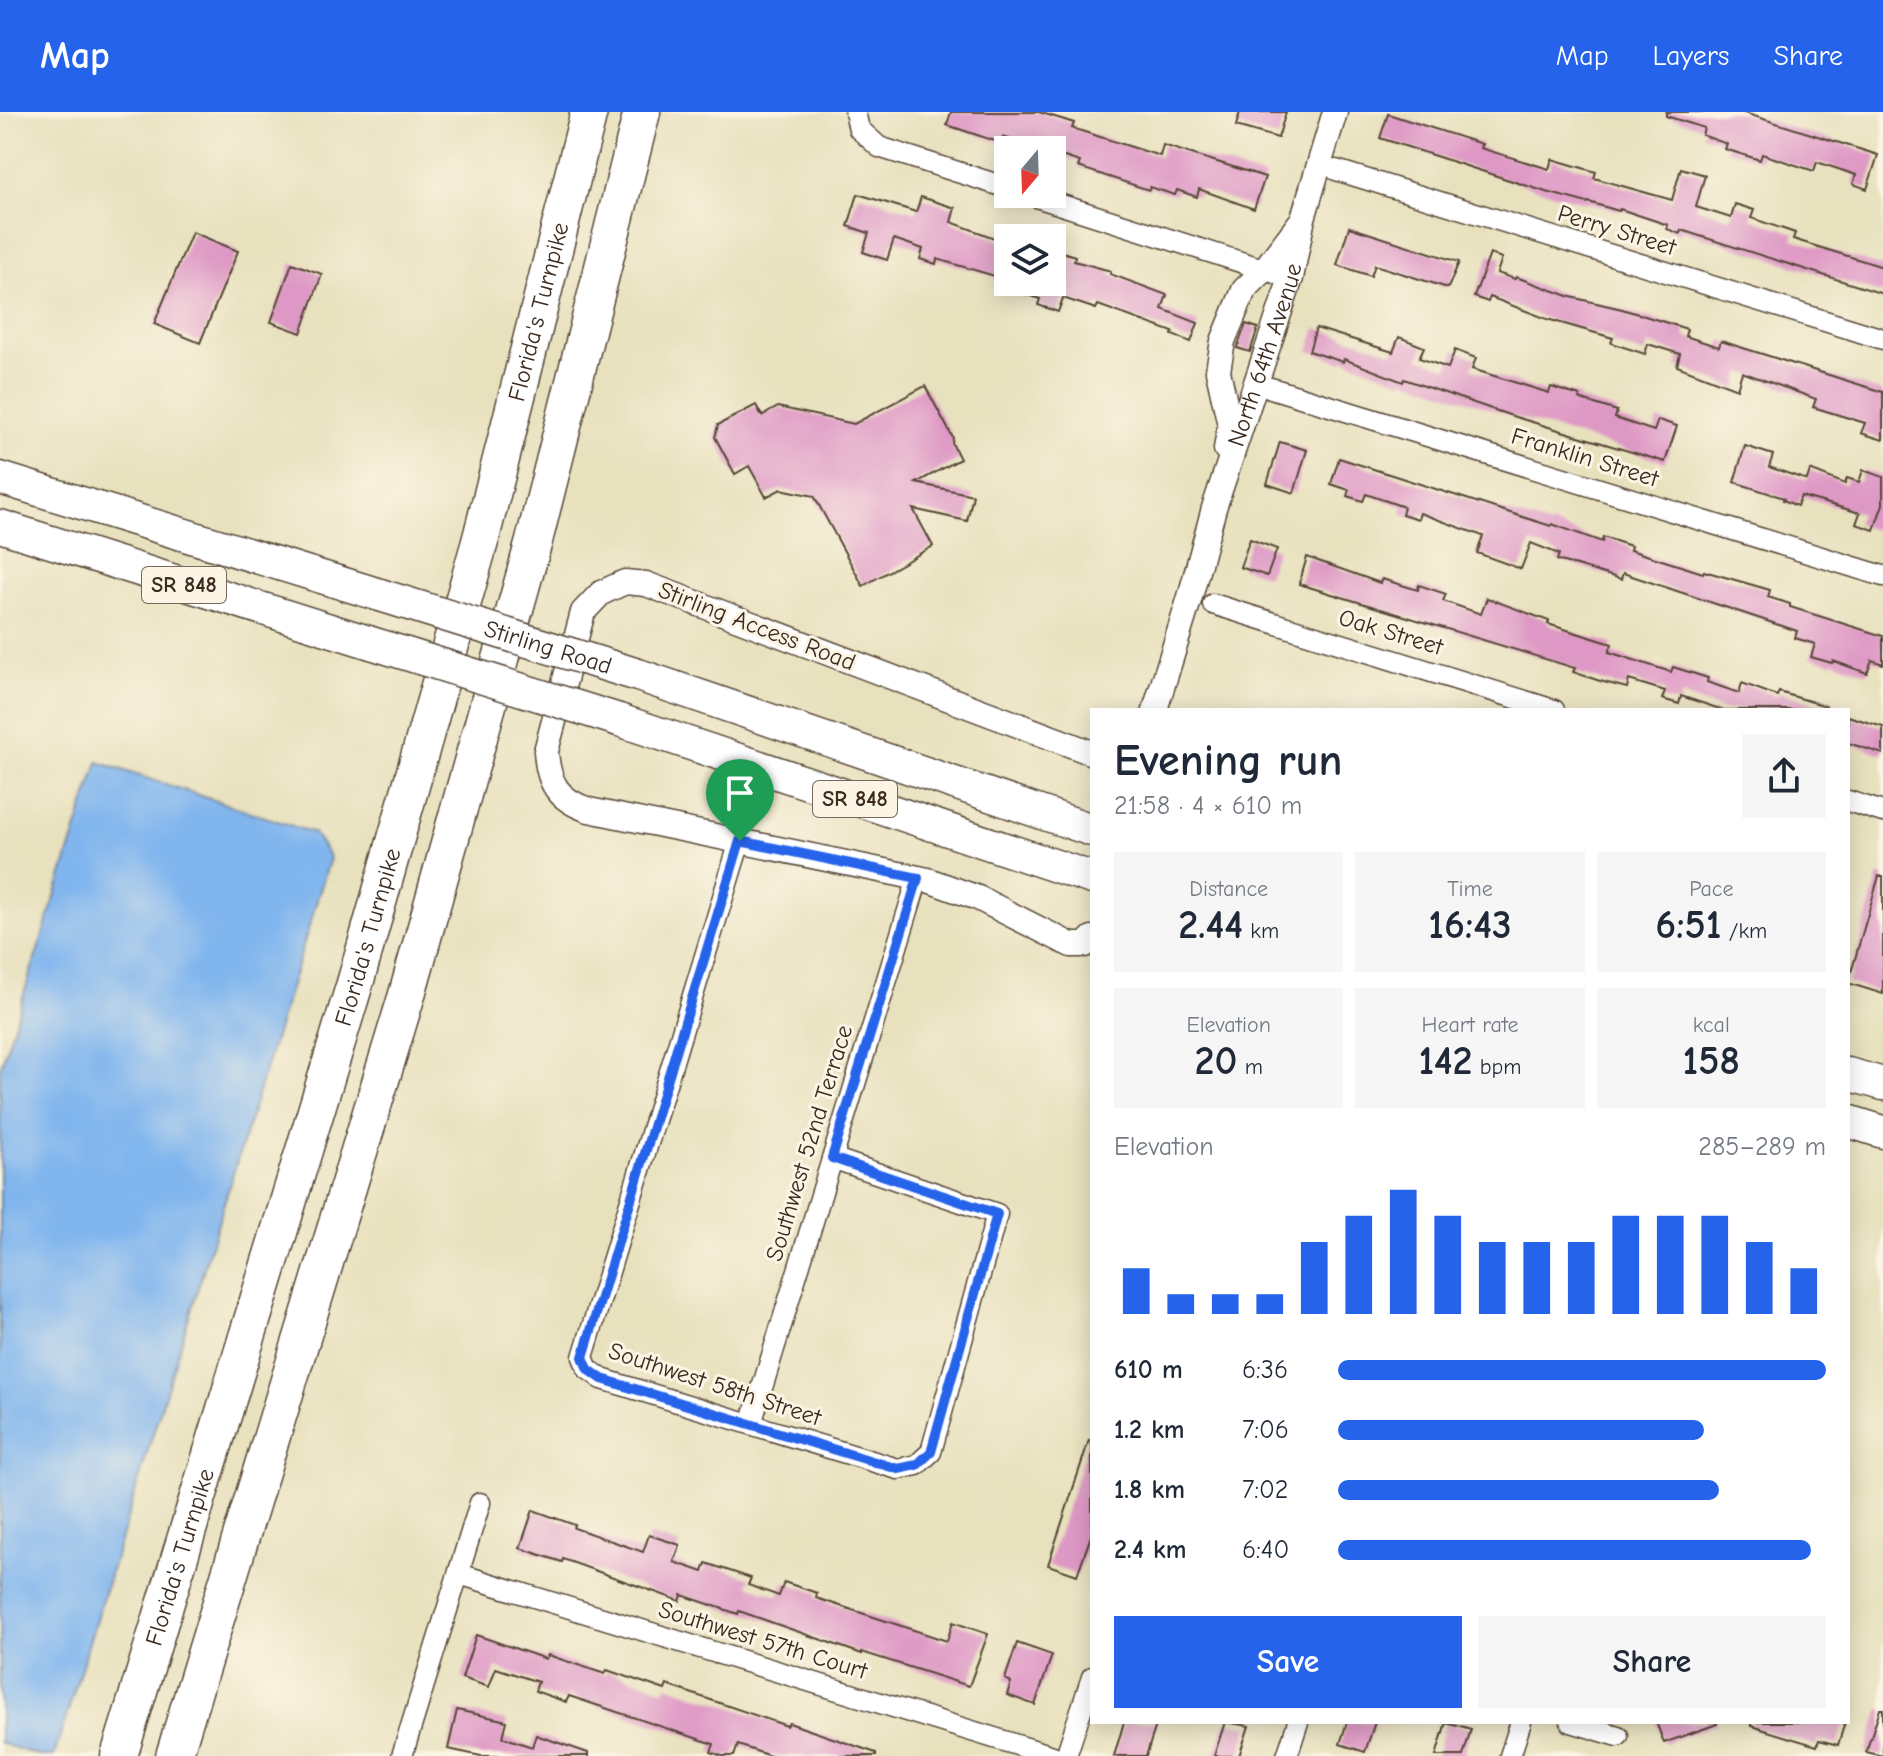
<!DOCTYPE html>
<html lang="en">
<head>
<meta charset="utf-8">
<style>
  :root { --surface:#fff; --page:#f6f6f7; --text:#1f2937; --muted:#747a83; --accent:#2563eb }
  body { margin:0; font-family:"Comic Neue",sans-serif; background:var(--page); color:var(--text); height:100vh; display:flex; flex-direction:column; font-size:30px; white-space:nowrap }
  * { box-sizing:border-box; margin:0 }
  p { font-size:26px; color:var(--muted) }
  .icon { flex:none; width:44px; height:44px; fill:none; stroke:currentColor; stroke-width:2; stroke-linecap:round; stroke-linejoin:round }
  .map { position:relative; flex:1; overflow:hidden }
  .details { position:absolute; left:1090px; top:596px; width:760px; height:1016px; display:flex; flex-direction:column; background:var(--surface); border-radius:0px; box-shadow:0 4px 20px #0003 }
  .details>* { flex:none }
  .needle { width:52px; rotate:199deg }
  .buttons { position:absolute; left:994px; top:24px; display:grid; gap:16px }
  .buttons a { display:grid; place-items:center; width:72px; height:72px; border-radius:0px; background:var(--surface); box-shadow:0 4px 20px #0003; font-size:40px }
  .pin { position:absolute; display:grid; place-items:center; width:68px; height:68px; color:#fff; margin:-82px -34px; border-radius:50% 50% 50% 0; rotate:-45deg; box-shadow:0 0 8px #0007 }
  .pin .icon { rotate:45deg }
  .round { display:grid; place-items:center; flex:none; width:84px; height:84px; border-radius:0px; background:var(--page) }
  .summary { display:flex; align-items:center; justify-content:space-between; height:136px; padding:0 24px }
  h1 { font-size:44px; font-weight:800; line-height:60px }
  .stats { display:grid; grid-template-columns:repeat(3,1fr); gap:12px; height:136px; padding:8px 24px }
  .stats div { display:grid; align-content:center; border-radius:0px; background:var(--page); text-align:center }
  .stats b { font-size:40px; font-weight:800 }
  .stats small { font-size:22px; font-weight:400 }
  .stats p { font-size:22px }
  .chart { height:224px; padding:16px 24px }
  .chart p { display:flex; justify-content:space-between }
  .chart svg { width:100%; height:144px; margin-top:8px; stroke:var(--accent); stroke-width:6 }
  .button { display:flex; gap:16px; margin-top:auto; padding:16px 24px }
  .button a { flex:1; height:92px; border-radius:0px; background:var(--accent); color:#fff; font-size:32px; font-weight:800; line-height:92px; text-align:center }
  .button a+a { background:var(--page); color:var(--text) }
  ul { padding:0 24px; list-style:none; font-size:26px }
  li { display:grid; grid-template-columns:128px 96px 1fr; align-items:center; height:60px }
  li i { height:20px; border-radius:10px; background:var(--accent) }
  header { display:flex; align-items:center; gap:48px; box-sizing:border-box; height:112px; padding:0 40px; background:var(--accent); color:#fff }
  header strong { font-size:38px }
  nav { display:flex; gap:44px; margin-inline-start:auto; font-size:28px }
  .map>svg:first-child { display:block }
  .water { fill:#80b5ee; stroke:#5e7086; stroke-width:2 }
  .building { fill:#de98c5 }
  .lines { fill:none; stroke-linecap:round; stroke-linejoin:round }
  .minor-casing { stroke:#554536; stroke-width:23 }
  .tertiary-casing { stroke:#554536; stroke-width:27 }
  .primary-casing { stroke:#554536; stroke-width:35 }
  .motorway-casing { stroke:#554536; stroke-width:39 }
  .minor { stroke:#fff; stroke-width:20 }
  .tertiary { stroke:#fff; stroke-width:24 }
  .primary { stroke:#fff; stroke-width:32 }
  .motorway { stroke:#fff; stroke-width:36 }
  .primary-bridge-casing { stroke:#554536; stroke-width:35; stroke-linecap:butt }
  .primary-bridge { stroke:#fff; stroke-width:32 }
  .route-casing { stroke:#fff; stroke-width:16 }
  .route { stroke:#2563eb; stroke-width:10 }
  .labels { text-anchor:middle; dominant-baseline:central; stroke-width:6; stroke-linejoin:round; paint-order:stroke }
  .shield { fill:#fcf5e5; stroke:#75675a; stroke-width:2 }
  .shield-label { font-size:22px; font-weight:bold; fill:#3b2a1e }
  .street-label { font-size:24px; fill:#3b2a1e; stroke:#fcf5e5 }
</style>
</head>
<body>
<header>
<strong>Map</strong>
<nav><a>Map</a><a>Layers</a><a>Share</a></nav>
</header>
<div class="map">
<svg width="1883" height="1644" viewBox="0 0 1883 1644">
  <rect width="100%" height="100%" fill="#fcf5e5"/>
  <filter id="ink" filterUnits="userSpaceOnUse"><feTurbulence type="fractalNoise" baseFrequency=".0125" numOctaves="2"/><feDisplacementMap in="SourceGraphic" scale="16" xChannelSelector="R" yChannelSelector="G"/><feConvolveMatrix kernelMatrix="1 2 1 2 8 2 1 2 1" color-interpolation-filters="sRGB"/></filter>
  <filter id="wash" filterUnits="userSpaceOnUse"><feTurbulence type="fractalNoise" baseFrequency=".006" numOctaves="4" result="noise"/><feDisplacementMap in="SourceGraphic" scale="32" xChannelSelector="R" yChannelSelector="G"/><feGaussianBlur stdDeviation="1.8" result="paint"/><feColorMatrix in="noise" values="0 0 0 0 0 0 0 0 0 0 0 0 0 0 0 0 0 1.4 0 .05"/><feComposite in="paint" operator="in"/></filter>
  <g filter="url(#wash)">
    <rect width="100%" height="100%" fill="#e8e1be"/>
    <path class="water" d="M98 650 314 721 330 746 54 1644H40L0 1631V957Z"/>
    <g id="blocks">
      <g class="building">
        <path d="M951 0H1039L1074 11 1072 16 1160 44 1163 33 1265 65 1254 97 1199 77 1197 85 1177 78 1175 83 1150 75 1149 78 1078 55 1080 50 1052 41V38H1042L1003 25 1001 31 947 13Z"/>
        <path d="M1240 0H1286L1278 26 1236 14Z"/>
        <path d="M1666 0H1741L1878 43 1867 77 1853 72 1856 63 1817 50 1814 59 1762 42 1760 48 1725 37 1727 32 1702 23 1704 16 1666 4Z"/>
        <path d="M1388 2 1482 32 1480 36 1549 57 1552 47 1596 60 1594 66 1672 88 1681 56 1705 63 1696 95 1731 106 1735 92 1754 98 1751 106 1795 121 1793 127 1883 155V182L1681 118 1680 122 1667 117 1668 113 1620 97 1619 99 1588 90 1587 91 1543 79 1380 26Z"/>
        <path d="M858 82 916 100 921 85 955 96 951 110 1008 131V168L937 147 936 152 920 147 923 137 894 127 887 148 863 140 869 121 848 114Z"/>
        <path d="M1349 115 1459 150 1448 176 1375 153 1371 164 1337 153Z"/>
        <path d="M192 120 238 139 200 231 154 212Z"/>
        <path d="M1052 137 1075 144 1074 149 1111 159 1110 162 1167 183 1162 197 1198 211 1191 230 1172 223 1173 220 1098 193 1096 197 1063 186 1058 200 1038 193 1040 187 998 174 999 170H1052Z"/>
        <path d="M1490 142 1502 146 1497 161 1515 167 1516 165 1571 185 1622 197 1687 217 1685 224 1719 235 1721 229 1883 280V328L1861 321 1865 311 1813 295 1816 287 1742 260 1737 277 1677 254 1680 242 1648 232 1645 242 1611 231 1613 226 1547 207 1490 185 1488 190 1474 185Z"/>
        <path d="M292 151 322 162 301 221 271 210Z"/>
        <path d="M1246 212 1258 216 1250 240 1237 236Z"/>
        <path d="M1316 216 1393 240 1399 225 1424 235 1419 246 1448 256 1455 238 1476 246 1472 257 1549 281 1551 275 1580 284 1579 287 1617 299 1615 306 1654 319 1658 308 1677 314 1665 350 1512 304 1404 267 1403 270 1344 247 1343 250 1309 239Z"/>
        <path d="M925 274 953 326 952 331 960 347 916 371 973 383 967 409 913 397 933 434 863 474 814 384 781 377 766 385 749 354 735 362 715 325 718 313 756 293 762 304 778 295 854 312Z"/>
        <path d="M1280 330 1307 338 1294 381 1267 372Z"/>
        <path d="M1745 334 1773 343 1769 355 1807 368 1810 358 1845 372 1847 366 1859 370 1863 358 1883 365V392L1874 418 1856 412 1860 401 1801 384 1797 394 1783 388 1784 386 1734 370Z"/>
        <path d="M1339 346 1551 414 1552 412 1602 430 1603 425 1631 434 1630 438 1703 461 1704 459 1770 478 1768 485 1790 492V495L1883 524V552L1872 548 1867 561 1833 549 1832 551 1811 545 1815 532 1795 526 1797 519 1623 461 1621 467 1557 448 1559 442 1531 431 1521 457 1477 441 1483 424 1420 401 1418 407 1402 402 1404 395 1366 382 1363 389 1347 384 1349 378 1331 372Z"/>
        <path d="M1250 427 1277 437 1267 464 1240 455Z"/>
        <path d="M1307 445 1380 471 1382 467 1418 478 1419 473 1446 482 1443 489 1481 502 1487 486 1549 509 1548 512 1612 532 1609 540 1671 560 1673 555 1708 566 1707 570 1739 581 1742 571 1777 584 1779 580 1826 594V598H1723L1681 584 1679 592 1662 587 1665 579 1629 568 1627 576 1600 569 1573 560 1575 556 1299 472Z"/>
        <path d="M1848 604 1883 615V642L1848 631Z"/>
        <path d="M1879 764H1883V882L1848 871Z"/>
        <path d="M1089 1328 1092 1329V1421L1077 1463 1048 1453Z"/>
        <path d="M533 1398 575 1413 574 1416 643 1440 649 1423 680 1433 674 1450 703 1460 706 1451 751 1466 748 1473 779 1484 784 1470 817 1481 816 1486 947 1529 953 1510 988 1522 969 1574 862 1540V1542L739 1499 738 1502 682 1483 680 1489 563 1447 562 1450 520 1436Z"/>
        <path d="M476 1523 546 1547 548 1543 605 1562 607 1558 665 1578 667 1573 787 1614 789 1611 876 1641V1644H770L738 1633 734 1644H722L711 1640 714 1632 569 1584 566 1590 535 1579 538 1570 496 1556 489 1575 462 1566Z"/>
        <path d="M1017 1531 1052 1543 1035 1593 1007 1583 1011 1570 1005 1567Z"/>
        <path d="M1880 1597H1883V1644L1866 1640Z"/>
        <path d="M457 1598 507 1609 503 1625 532 1635 536 1623 588 1641V1644H481L448 1637Z"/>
        <path d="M1124 1610H1157L1146 1644H1114Z"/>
        <path d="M1225 1610 1249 1614 1239 1644H1214Z"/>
        <path d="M1347 1610H1375L1365 1640 1340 1632Z"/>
        <path d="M1446 1610 1471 1617 1463 1644H1436Z"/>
        <path d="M1656 1610H1717V1612L1664 1631Z"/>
        <path d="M1751 1610H1845L1838 1633 1819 1628 1817 1634 1751 1614Z"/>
      </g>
    </g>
  </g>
  <g filter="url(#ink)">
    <use href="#blocks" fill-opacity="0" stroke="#554536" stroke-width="2"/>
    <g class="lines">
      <defs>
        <g id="minor">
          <path d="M855 0 859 17 879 35 1008 76"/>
          <path d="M1336 58 1883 227"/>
          <path d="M1027 82 1291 166"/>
          <path d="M1271 276 1883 464"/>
          <path d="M1213 492 1554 598"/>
          <path d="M1848 689 1883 700"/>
          <path d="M740 729 583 1245 588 1257 602 1267 898 1357 917 1353 931 1340 997 1102 832 1046"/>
          <path d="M751 1312 918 766"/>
          <path d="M459 1462 1053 1644"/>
          <path d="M1571 1610 1618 1624"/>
          <path d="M402 1644 480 1391"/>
          <path d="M1066 1644 1092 1565"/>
          <path d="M1287 1644 1298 1610"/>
          <path d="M1510 1644 1521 1610"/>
        </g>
        <g id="tertiary">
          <path d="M1226 337 1230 313 1218 259 1223 229 1244 178 1264 158 1299 112"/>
          <path id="s1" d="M1155 598 1190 485 1214 396 1291 166 1303 106 1335 0"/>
          <path d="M1092 641 646 472 625 470 601 481 583 500 546 639C548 671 558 688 589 698L928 768 978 786 1071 833H1085L1092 826"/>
        </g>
        <g id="primary">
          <path d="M0 366 380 483"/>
          <path d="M0 414 368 530"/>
          <path d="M638 563 1092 718"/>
          <path d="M619 608 1092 766"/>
          <path d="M1848 962 1883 972"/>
          <path d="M1848 1009 1883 1020"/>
        </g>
        <g id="motorway">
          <path id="s2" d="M119 1644 356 868 481 426 589 0"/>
          <path d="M174 1644 406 886 534 429 642 0"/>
        </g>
      </defs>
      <use href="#minor" class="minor-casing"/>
      <use href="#tertiary" class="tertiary-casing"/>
      <use href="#primary" class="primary-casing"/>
      <use href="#motorway" class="motorway-casing"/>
      <use href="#minor" class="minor"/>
      <use href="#tertiary" class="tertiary"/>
      <use href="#primary" class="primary"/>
      <use href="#motorway" class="motorway"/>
      <defs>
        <g id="primary-bridge">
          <path id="s3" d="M380 483 638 563"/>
          <path d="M368 530 619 608"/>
        </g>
      </defs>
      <use href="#primary-bridge" class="primary-bridge-casing"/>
      <use href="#primary-bridge" class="primary-bridge"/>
    </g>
  </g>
  <g class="lines" filter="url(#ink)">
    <defs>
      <path id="route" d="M740 729 918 766 832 1046 997 1102 931 1340 917 1353 898 1357 602 1267 588 1257 583 1245Z"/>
    </defs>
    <use href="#route" class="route-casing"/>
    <use href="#route" class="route"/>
  </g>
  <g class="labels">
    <g class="shield">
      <rect x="142" y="455" width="84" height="36" rx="6"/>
      <rect x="813" y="669" width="84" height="36" rx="6"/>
    </g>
    <g class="shield-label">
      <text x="184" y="473">SR 848</text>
      <text x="855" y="687">SR 848</text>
    </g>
    <g class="street-label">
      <text transform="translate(1617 118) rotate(17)">Perry Street</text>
      <text stroke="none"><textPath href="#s2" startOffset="1504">Florida's Turnpike</textPath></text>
      <text stroke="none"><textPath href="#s1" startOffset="372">North 64th Avenue</textPath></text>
      <text transform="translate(1585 345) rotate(17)">Franklin Street</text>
      <text transform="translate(757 514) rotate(21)">Stirling Access Road</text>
      <text transform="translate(1391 520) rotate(17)">Oak Street</text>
      <text stroke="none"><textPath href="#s3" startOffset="176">Stirling Road</textPath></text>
      <text stroke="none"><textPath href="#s2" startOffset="856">Florida's Turnpike</textPath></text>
      <text transform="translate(809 1031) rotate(-73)">Southwest 52nd Terrace</text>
      <text transform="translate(715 1272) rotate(18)">Southwest 58th Street</text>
      <text stroke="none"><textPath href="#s2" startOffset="208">Florida's Turnpike</textPath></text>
      <text transform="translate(763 1528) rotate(17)">Southwest 57th Court</text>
    </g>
  </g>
</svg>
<div class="buttons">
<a><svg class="needle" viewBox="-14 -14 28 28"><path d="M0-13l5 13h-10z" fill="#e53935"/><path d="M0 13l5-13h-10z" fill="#747a83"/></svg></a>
<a><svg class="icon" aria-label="layers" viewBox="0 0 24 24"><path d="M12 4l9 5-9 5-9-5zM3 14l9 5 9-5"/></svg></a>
</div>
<div class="pin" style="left:740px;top:729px;background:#1e9e55"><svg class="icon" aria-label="arrive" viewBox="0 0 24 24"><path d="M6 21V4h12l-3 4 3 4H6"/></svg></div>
<section class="details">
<div class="summary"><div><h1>Evening run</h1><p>21:58 · 4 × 610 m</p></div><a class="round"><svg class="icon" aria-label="share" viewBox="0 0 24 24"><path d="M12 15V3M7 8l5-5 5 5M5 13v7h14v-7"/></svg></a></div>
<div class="stats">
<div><p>Distance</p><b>2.44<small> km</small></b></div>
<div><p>Time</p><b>16:43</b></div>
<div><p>Pace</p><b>6:51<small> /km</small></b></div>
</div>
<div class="stats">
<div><p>Elevation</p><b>20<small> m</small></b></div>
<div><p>Heart rate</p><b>142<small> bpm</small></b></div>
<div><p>kcal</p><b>158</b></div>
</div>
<div class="chart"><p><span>Elevation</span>285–289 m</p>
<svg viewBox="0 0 160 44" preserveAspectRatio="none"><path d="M5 44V30M15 44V38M25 44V38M35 44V38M45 44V22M55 44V14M65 44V6M75 44V14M85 44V22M95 44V22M105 44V22M115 44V14M125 44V14M135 44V14M145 44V22M155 44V30"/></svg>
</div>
<ul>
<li><b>610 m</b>6:36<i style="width:100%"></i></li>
<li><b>1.2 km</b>7:06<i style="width:75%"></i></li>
<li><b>1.8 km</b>7:02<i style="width:78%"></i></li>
<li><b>2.4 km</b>6:40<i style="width:97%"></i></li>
</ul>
<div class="button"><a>Save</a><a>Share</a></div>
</section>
</div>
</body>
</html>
